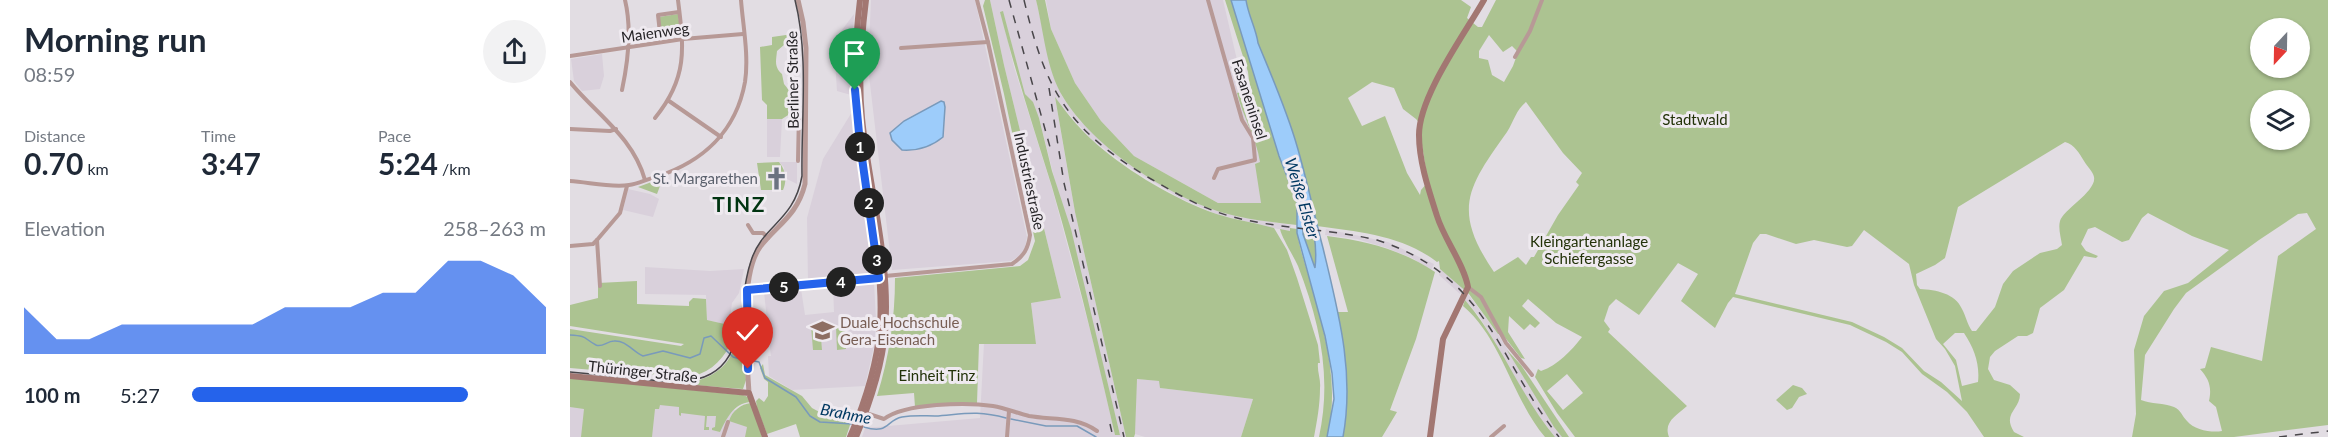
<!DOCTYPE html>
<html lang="en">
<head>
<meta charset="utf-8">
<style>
  :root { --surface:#fff; --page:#f2f2f3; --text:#1f2937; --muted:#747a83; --accent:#2563eb }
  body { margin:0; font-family:Lato,sans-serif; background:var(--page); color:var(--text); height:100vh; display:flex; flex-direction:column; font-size:22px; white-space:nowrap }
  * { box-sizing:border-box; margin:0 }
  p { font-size:20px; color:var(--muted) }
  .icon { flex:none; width:33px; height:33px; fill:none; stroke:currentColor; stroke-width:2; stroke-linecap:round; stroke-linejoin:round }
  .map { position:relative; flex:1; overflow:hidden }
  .details { display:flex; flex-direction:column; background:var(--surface); width:570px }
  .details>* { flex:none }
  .needle { width:39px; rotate:202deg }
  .controls { position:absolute; left:1680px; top:18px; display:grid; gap:12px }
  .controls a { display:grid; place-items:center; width:60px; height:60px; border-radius:50%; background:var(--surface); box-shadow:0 2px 4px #0004; font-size:30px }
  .pin { position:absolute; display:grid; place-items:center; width:51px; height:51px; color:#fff; margin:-62px -26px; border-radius:50% 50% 50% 0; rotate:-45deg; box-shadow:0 0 6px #0007 }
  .pin .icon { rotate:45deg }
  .km { position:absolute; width:30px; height:30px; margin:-15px; border-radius:50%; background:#222; color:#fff; font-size:16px; line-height:30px; text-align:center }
  .round { display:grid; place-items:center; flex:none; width:63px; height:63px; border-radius:32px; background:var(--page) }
  .headline { display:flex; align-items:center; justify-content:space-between; height:102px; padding:0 24px }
  h1 { font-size:33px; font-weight:700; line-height:45px }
  .figures { display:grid; grid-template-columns:repeat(3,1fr); gap:9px; height:102px; padding:6px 24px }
  .figures div { display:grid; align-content:center }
  .figures b { font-size:30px; font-weight:700 }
  .figures small { font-size:16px; font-weight:400 }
  .figures p { font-size:16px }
  .chart { height:168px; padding:12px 24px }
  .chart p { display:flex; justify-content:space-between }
  .chart svg { width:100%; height:108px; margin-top:6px; fill:var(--accent); opacity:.7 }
  ul { padding:0 24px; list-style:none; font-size:20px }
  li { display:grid; grid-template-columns:96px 72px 1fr; align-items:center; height:45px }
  li i { height:15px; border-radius:8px; background:var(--accent) }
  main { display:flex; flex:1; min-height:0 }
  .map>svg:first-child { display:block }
  .built { fill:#d9d0db; fill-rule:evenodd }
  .green { fill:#acc391; fill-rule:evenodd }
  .water { fill:#9dccfa; stroke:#799abb; stroke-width:1.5; fill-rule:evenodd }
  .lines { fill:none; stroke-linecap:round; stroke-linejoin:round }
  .stream { stroke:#799abb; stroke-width:1.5 }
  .minor { stroke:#b79996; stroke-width:4 }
  .tertiary { stroke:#b79996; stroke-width:5 }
  .secondary { stroke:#a27772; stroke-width:6 }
  .tram { stroke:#49464a; stroke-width:1.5 }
  .rail { stroke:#49464a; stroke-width:1.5; stroke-dasharray:8 8; stroke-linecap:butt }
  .route-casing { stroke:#fff; stroke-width:12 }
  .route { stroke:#2563eb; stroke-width:8 }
  .labels { text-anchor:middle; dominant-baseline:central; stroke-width:6; stroke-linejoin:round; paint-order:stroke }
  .street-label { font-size:15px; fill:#262427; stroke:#efeaf0 }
  .park-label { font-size:15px; fill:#223208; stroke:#efeaf0 }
  .worship-label { font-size:15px; fill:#5b616d; stroke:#efeaf0; text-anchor:end }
  .education-label { font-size:15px; fill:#785e54; stroke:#efeaf0; text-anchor:start }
  .water-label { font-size:16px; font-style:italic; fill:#003861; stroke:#efeaf0 }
  .district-label { font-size:21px; font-weight:bold; letter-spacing:1.5px; fill:#003411; stroke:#efeaf0 }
</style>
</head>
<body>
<main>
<section class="details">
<div class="headline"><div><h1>Morning run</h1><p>08:59</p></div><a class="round"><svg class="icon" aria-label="share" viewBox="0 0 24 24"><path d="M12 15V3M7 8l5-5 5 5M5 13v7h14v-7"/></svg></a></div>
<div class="figures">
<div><p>Distance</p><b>0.70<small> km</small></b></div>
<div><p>Time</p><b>3:47</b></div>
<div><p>Pace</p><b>5:24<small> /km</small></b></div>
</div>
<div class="chart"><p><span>Elevation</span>258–263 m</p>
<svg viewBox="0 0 160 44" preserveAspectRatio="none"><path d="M0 44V25L10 38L20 38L30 32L40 32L50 32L60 32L70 32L80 25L90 25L100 25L110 19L120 19L130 6L140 6L150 12L160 25V44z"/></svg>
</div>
<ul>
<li><b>100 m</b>5:27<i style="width:78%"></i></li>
</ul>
</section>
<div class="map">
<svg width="1758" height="437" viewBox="0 0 1758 437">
  <rect width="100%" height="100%" fill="#e2dde3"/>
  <g class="built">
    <path d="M301 0H405L457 237 455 248 451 255 441 261 322 270 298 67Z"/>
    <path d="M420 0H466L483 75 492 96 509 120 545 153 602 189 633 206 675 218 721 225 720 231 703 228 646 214 610 198 565 171 522 140 485 98 505 212 556 437H292L295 428 410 418 414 343 466 344 461 303 491 298 434 65ZM431 12H433L455 94 469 118 550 435H545L526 352 482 188 444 67Z"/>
    <path d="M476 0H653L678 107 694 158 697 203H648L564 156 531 121 505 83 481 29Z"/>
    <path d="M284 14 283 35 281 95 267 91 265 61 269 34Z"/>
    <path d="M32 54 34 76 30 89 12 91 4 81 1 59Z"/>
    <path d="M282 112 305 275 238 281 237 218 253 159Z"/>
    <path d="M197 119H212L210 157H197Z"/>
    <path d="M209 162H227V184L215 178 214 167Z"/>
    <path d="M58 189 80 194 89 199 83 217 53 210Z"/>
    <path d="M756 229 818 242 864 264 861 270 842 258 817 248 787 239 755 235Z"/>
    <path d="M75 267 140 271 174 269 169 293 162 303 159 325 137 320 136 295 75 294Z"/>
    <path d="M870 269 893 288 890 294 869 275Z"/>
    <path d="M304 282 306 320 305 342 295 386 222 390 199 376 198 356H201L200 348 194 292 231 289 235 315 264 312 263 286Z"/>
    <path d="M898 294 928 334 992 437H985L964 410 909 316 895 300Z"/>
    <path d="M566 379 590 381V388L683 399 671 437H575L565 434Z"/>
    <path d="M0 394 176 411 187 437H0Z"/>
  </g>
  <g class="green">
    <path d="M415 0H420L434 65 491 298 461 303 466 344H409L407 403 345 407 344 393 307 396C319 357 325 319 325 278L450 266 458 260 465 241 434 94 413 6Z"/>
    <path d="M466 0H475L481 29 505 83 531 121 564 156 648 203H691L685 164 690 162C686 137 673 117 667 93L680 89 678 72 655 0H662L727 202V225C703 222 678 220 654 213 599 197 523 147 493 97 476 69 474 32 466 0Z"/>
    <path d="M676 0H891L901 7 897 18 908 27H912L926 0H1758V425L1664 437H1562L1566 414 1564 350 1574 316 1594 291 1618 283 1659 250 1622 236 1578 213 1572 218 1559 240 1552 242 1525 227 1518 229 1511 244 1516 251 1528 256 1526 258 1514 256 1494 290 1470 308 1463 333 1457 336H1448L1425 351 1420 357 1418 369 1424 380 1440 385 1450 394C1450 410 1432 413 1444 432L1454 437H1414L1397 412 1377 392 1352 374 1332 352 1316 342 1280 325 1163 297 1158 303 1145 328 1111 301 1128 274 1108 263 1069 315 1046 299 1039 306 1034 321 1040 329 1038 332 1117 406C1107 415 1093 422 1099 437H1005L987 413 965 377 968 369 971 371C988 365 1001 351 1012 337L986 323 958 299 952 306 970 323 965 328 960 324 954 330 939 316 938 332 955 359 951 358 933 335 928 334 899 294 870 269 869 261 867 262C832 235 789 232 747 226L726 144 688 43C686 28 678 15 676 0ZM1690 28H1730V68H1690ZM919 35 933 52 942 46 948 52 943 66 934 82 922 75 918 60 909 58V51ZM802 82 824 88 833 109 846 119 852 126 851 139 858 182 851 190 850 195 837 173 815 116 792 126 778 98ZM1690 100H1730V140H1690ZM956 102 993 153 1012 173 1006 182 1009 185 988 215 964 257H961L956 265 948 257 924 272C882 210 897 188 937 132 944 121 946 110 956 102ZM1495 142C1505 145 1509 153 1514 161 1517 166 1523 172 1524 177 1527 191 1493 210 1490 221 1488 228 1491 238 1492 245L1487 249 1470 253 1443 271 1433 284 1425 307 1406 331H1402C1397 324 1396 316 1392 309 1385 293 1366 290 1350 289L1347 285 1346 274 1365 265 1375 258 1388 207ZM1737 213 1746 229 1708 256 1692 361 1641 347 1635 368 1630 369C1639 379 1642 387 1639 401L1646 407 1652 431C1642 433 1624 430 1617 421 1612 416 1611 410 1604 407 1594 403 1581 404 1571 400L1575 355 1604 309 1616 293 1689 240 1728 214ZM1294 230 1339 264 1344 285 1366 339 1375 349 1385 366 1392 401 1371 382 1354 371 1332 348 1314 337 1282 322 1165 294 1183 243 1190 234H1196L1226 244 1244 240 1277 247 1282 246ZM1385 333H1394C1404 348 1410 364 1408 382L1392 386 1386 360 1373 344ZM997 374 1013 393 993 410 977 391Z"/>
    <path d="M433 11 455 94 463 102 469 118 482 171 501 229 550 435H545C526 352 506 269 482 187 464 129 445 71 430 12Z"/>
    <path d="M108 14 111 36 92 38 89 17Z"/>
    <path d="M223 34V37L207 51C206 61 204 67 212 74L214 84 218 89 226 90V110L212 119H197V105L192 100 190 47 202 45V37Z"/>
    <path d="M485 97C496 112 507 126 521 139 551 167 599 196 638 211 659 219 682 222 704 228L717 250 727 278 748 345 750 363H748C747 372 751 379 750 388 750 405 747 421 744 437H671L683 399 590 388 589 381 567 379 565 434 564 437H556L505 212Z"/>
    <path d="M209 162C216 170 217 181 213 190H191L187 163Z"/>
    <path d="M87 180 90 186 87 194 68 187Z"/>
    <path d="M732 205C744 221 748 250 745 268L733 234Z"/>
    <path d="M720 228 727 229C728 244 734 260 738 274 753 328 771 381 757 437H749C762 377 750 323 728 266 723 255 712 238 710 229L720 231Z"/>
    <path d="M757 236C797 241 832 250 865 272L846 339 820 410 827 412 812 437H773C781 394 776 355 767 312H778Z"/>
    <path d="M67 281V304L119 306V302L123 298 136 299 137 320 159 325 157 341 160 345C151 363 136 375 115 378L36 369 35 371 0 368V329L111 346 114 344 0 326V305L28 298V283Z"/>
    <path d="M895 300C931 342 950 395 985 437H975C942 398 932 339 893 306Z"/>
    <path d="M241 326H250L252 350H243Z"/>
    <path d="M275 326 276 349 267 350 266 327Z"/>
    <path d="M937 350 951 365 999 437H992L984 427Z"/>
    <path d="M163 351H174L176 380 173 389 111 384C133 381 154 373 163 351Z"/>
    <path d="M193 364 195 375 232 396 242 408 255 415 282 419 276 437H230L226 424 197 434 187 408 186 401 189 398 194 402 198 396V382L194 379 190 368Z"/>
    <path d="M0 378 173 395 178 397 180 402C163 404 157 418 150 432L142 430V428L145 427 146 416H137L136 427H139V430H134L135 416 111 413V416L109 415V407L90 405 89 409H85L82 437H11L14 409 0 407Z"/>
    <path d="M1223 385 1232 388 1237 394 1229 397 1222 408 1217 410 1206 400Z"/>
    <path d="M181 403 192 437H175L177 427 159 421C162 411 171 404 181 403Z"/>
  </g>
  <g class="water">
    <path d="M661 0H676C678 15 686 28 688 43 702 77 717 111 727 146 737 180 744 214 753 248 768 311 785 372 773 437H757L764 399 762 373 755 336 727 233V202L709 156ZM732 206C745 220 747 250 745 268L733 234Z"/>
    <path d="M371 101 374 102 375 107 373 137C361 147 347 151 332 150L322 140 320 133 334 121Z"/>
  </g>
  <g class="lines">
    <g class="stream">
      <path d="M0 335C18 336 13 338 26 345 32 348 37 341 44 341 56 340 62 351 73 356L93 351 120 358 130 354 134 338 141 336 163 357 174 360"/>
      <path d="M179 360 189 362 195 378 226 397 240 416 250 422 283 424"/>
      <path d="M441 419 476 426H507L526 437"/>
      <path d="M294 427C319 435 316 420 332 417 344 415 354 416 365 416 394 414 407 410 436 418"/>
    </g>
    <g class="minor">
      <path d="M638 0 672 120 683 138 685 160 648 169 644 178"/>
      <path d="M91 42 88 15 109 12"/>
      <path d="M331 48 418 42"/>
      <path d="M0 56 113 39 173 34"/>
      <path d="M945 57 960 31 972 0"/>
      <path d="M0 82C27 115 63 137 75 180"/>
      <path d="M52 90C58 62 62 29 55 0"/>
      <path d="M99 101 151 137"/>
      <path d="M85 118C118 78 114 48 108 0"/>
      <path d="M0 129 40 131 46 129"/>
      <path d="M228 161 229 112"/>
      <path d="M0 181C18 182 41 188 59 185 68 184 77 179 86 177 132 162 166 132 175 82 179 56 173 26 171 0"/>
      <path d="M178 225 183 233H193L198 238"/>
      <path d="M27 240 30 286"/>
      <path d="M0 246 23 244 27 240 50 213 57 186"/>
      <path d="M315 276 442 264C454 256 458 249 460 235L418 42 407 0"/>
      <path d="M898 287 911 297 936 343 962 375"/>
      <path d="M177 290 309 278"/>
      <path d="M296 413 314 419C335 403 397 402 423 406 435 408 447 413 459 416 482 420 506 416 527 431"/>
      <path d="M153 437 158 422"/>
      <path d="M437 437 439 411"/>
      <path d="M921 437 934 426"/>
    </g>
    <path class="tertiary" d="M179 393C177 358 169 276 190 247 208 224 227 216 235 184L236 48 233 22 228 0"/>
    <g class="secondary">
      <path d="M0 376 179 393 195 437"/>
      <path d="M280 437C295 402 307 365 310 327 314 267 298 205 290 146 283 96 284 49 290 0"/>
      <path d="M286 437C300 403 312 368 315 332 321 260 299 189 292 118 288 78 291 40 296 0"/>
      <path d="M860 437 873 339 898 287C894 264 874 239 867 216 859 191 849 162 849 135 849 96 894 35 914 0"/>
    </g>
    <path class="tram" d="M0 372C21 374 43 376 64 378 103 382 150 391 165 342 173 316 172 287 181 261 192 225 224 222 232 176 231 120 239 55 225 0"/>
    <g class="rail">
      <path d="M439 0 480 147"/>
      <path d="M454 0C476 92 498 130 581 179 607 194 633 209 663 217 710 229 760 229 807 240 918 276 925 356 989 437"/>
      <path d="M479 88 494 183 554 437"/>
      <path d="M540 424 543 437"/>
      <path d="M1709 437 1758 431"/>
    </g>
  </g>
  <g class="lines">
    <defs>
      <path id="route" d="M178 369 177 290 309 278 290 144 285 90"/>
    </defs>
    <use href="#route" class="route-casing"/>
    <use href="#route" class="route"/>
  </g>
  <defs>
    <symbol id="church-bare" viewBox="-9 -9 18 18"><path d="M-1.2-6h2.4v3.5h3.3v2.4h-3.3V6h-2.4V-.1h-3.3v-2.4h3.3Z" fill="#6b7280" stroke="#efeaf0" stroke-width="2.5" paint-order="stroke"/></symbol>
    <symbol id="university-bare" viewBox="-9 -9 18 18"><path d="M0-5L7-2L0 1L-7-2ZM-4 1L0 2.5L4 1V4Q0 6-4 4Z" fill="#8d6e63" stroke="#efeaf0" stroke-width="2.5" paint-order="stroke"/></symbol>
  </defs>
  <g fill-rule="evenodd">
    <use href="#church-bare" x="190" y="162" width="33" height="33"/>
    <use href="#university-bare" x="236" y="314" width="33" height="33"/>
  </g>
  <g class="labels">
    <g class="street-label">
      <text transform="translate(85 32) rotate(-8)">Maienweg</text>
      <text transform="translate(222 80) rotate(-91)">Berliner Straße</text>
      <text transform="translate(680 99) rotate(72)">Fasaneninsel</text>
      <text transform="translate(460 181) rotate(78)">Industriestraße</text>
      <text transform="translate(73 371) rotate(6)">Thüringer Straße</text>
    </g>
    <g class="park-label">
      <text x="1125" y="119">Stadtwald</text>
      <text x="1019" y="241">Kleingartenanlage<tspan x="1019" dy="17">Schiefergasse</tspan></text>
      <text x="367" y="375">Einheit Tinz</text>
    </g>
    <g class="worship-label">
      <text x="188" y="178">St. Margarethen</text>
    </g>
    <g class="education-label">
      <text x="270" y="322">Duale Hochschule<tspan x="270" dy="17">Gera-Eisenach</tspan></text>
    </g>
    <g class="water-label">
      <text transform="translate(733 198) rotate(73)">Weiße Elster</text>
      <text transform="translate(276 413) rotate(11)">Brahme</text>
    </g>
    <g class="district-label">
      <text x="169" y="203">TINZ</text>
    </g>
  </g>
</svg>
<div class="controls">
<a><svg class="needle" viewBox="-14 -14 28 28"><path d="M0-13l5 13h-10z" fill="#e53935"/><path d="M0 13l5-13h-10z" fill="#747a83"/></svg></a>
<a><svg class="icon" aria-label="layers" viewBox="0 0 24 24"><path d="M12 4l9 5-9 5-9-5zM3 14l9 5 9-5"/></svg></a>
</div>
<div class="pin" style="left:285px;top:90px;background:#1e9e55"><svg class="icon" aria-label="arrive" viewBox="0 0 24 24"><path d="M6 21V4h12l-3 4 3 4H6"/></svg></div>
<div class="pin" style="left:178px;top:369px;background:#d93025"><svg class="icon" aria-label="check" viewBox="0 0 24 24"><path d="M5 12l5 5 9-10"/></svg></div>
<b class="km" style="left:290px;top:147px">1</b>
<b class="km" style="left:299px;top:203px">2</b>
<b class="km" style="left:307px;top:260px">3</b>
<b class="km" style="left:271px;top:282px">4</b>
<b class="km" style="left:214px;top:287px">5</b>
</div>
</main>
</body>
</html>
